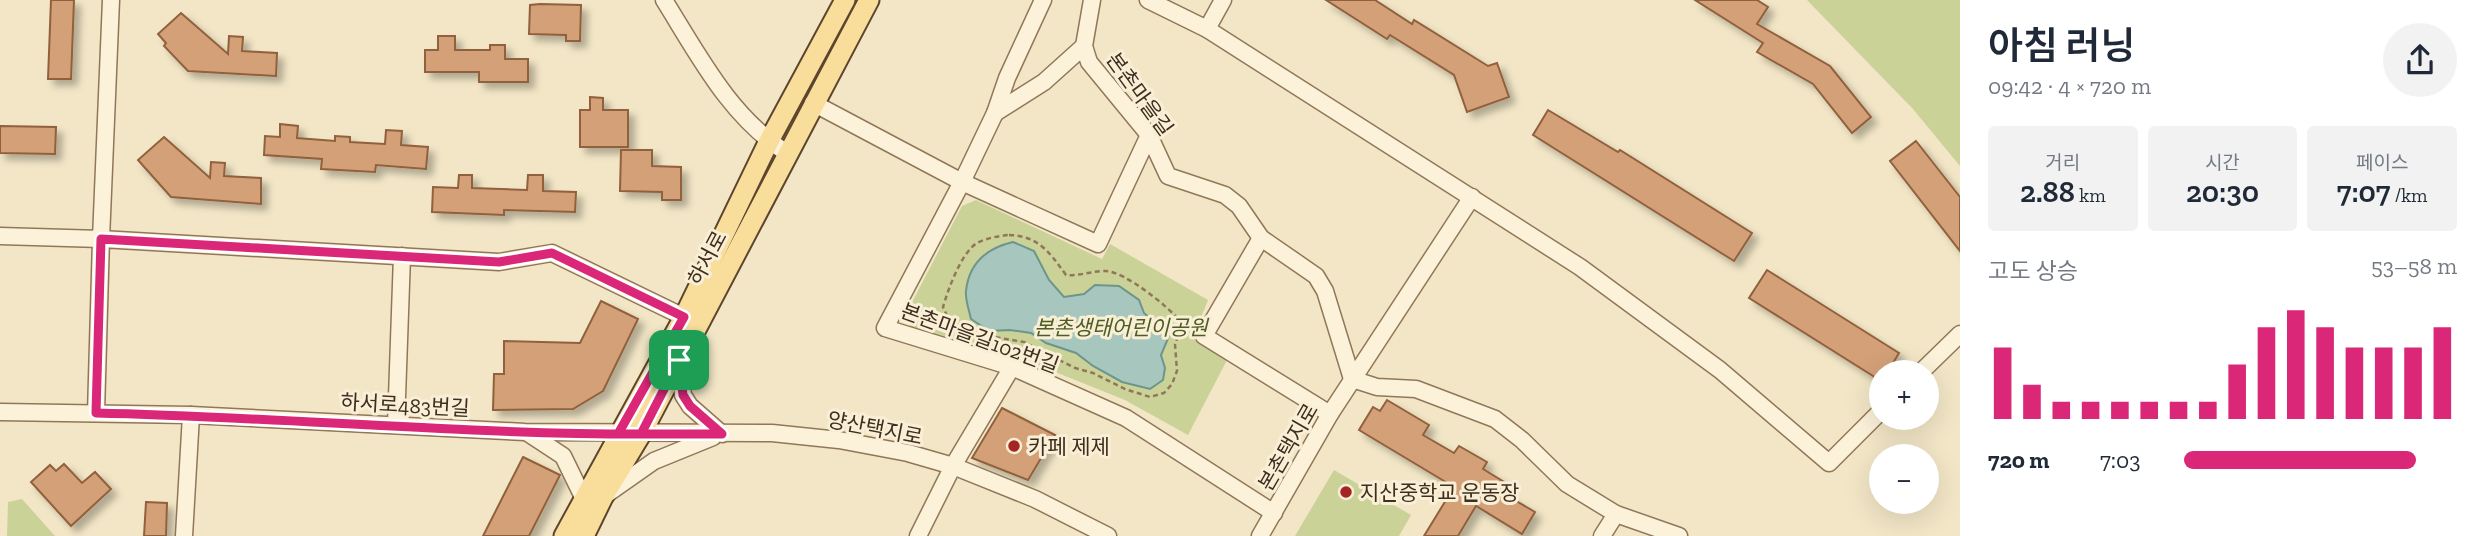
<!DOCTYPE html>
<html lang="ko">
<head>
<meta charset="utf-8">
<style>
  :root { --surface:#fff; --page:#f2f2f3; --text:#1f2937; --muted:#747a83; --accent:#db2777 }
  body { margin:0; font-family:"Zilla Slab","Noto Sans KR",serif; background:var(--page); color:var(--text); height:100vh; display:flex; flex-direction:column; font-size:26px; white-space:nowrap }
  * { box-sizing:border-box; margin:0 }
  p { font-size:23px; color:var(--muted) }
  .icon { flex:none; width:38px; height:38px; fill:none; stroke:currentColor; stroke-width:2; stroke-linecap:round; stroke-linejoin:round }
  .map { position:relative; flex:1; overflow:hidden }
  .details { display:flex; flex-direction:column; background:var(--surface); width:525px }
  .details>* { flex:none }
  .buttons { position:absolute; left:1869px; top:360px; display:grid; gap:14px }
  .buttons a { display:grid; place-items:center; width:70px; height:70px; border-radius:50%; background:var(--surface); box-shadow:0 7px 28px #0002; font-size:35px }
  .pin { position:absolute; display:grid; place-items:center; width:60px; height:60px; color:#fff; margin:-30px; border-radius:14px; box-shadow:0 4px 10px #0006 }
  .round { display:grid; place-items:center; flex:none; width:74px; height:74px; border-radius:37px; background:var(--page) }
  .headline { display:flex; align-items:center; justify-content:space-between; height:119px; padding:0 28px }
  h1 { font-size:38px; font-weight:600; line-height:52px }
  .stats { display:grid; grid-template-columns:repeat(3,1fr); gap:10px; height:119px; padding:7px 28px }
  .stats div { display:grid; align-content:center; border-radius:7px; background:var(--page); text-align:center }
  .stats b { font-size:30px; font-weight:600 }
  .stats small { font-size:19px; font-weight:400 }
  .stats p { font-size:19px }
  .chart { height:196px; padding:14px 28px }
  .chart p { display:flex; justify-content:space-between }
  .chart svg { width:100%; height:126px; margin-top:7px; stroke:var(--accent); stroke-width:6 }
  ul { padding:0 28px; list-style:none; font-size:23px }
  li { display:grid; grid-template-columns:112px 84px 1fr; align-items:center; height:52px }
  li i { height:18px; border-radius:9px; background:var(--accent) }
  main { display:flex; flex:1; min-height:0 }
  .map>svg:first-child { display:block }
  .green { fill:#cad298 }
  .water { fill:#a7c6bd; stroke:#6d958c; stroke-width:2 }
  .building { fill:#d4a078; stroke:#91603d; stroke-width:2; filter:url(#shadow) }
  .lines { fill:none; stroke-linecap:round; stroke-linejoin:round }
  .minor-casing { stroke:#907759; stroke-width:19 }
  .major-casing { stroke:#5d452d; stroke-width:23 }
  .path { stroke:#907759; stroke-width:2.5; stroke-dasharray:5 3.5; stroke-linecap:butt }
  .minor { stroke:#fcf2da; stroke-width:16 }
  .major { stroke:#f8dd9b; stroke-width:19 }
  .route-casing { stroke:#fff; stroke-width:14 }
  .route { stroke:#db2777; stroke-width:9 }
  .poi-dot { fill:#a52523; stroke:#f9efd6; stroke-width:2.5 }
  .labels { text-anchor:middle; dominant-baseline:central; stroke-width:6; stroke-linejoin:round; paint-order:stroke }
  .street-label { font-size:21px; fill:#3f2e1e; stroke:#f9efd6 }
  .park-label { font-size:21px; font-style:italic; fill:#4d5d23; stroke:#f9efd6 }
  .poi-label { font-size:21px; fill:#3f2e1e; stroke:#f9efd6; text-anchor:start }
</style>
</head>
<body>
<main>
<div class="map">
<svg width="1960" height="536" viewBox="0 0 1960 536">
  <defs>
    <filter id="shadow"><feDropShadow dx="6" dy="6" stdDeviation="3.5" flood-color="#0004"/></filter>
  </defs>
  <rect width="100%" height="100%" fill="#f2e6c6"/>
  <g class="green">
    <path d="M1807 0H1960V166L1913 109Z"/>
    <path d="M976 200 1102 259 1110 244 1208 300 1194 335 1227 360 1188 435 1125 400 998 349 911 328 906 314 962 206Z"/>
    <path d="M1334 470 1411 515 1399 536H1295Z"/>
    <path d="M22 499 55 536H7L8 502Z"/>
  </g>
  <path class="water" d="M1013 242 1034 251 1049 280 1064 297 1084 294 1095 285 1119 286 1139 300 1144 313 1152 320 1167 323 1172 329 1161 355 1165 368 1163 380 1150 389 1122 382 1093 366 1076 353 1046 343 1031 333 1010 330 989 331 971 319C969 310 965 299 966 291 969 263 987 248 1013 242Z"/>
  <g class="building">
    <path d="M51 0H74L71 79H48Z"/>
    <path d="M1326 0H1375L1412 24 1414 20 1488 66 1497 63 1509 97 1467 112 1454 75 1390 35 1387 39Z"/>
    <path d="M1695 0H1757L1768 7 1757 24 1830 66 1871 117 1852 133 1813 84 1757 52 1763 43Z"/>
    <path d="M540 4 581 5 580 41H566V35L529 34 530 5Z"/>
    <path d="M181 13 228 54 229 36 243 37 242 51 277 53 276 76 188 71 164 46 166 43 158 34Z"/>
    <path d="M438 36H455V50H490V45H505V59H528V82H479V72H425V50H438Z"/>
    <path d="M590 97 603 98V110H628V147H580V110H590Z"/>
    <path d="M1548 110 1618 152 1620 150 1752 233 1734 261 1533 135Z"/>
    <path d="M280 124 298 126 297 138 335 141V136L350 137V142L385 144 386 130 402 131 401 145 428 147 426 169 376 165 375 172 321 169 322 159 264 155 265 136 280 137Z"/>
    <path d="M0 126 56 127 55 154 0 153Z"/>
    <path d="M164 137 210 178 211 162 225 163 224 176 261 178V204L171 197 138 160Z"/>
    <path d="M1916 141 1960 197V251L1890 161Z"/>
    <path d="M621 150H652V166L681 167V200H662V192L620 191Z"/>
    <path d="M459 175H472V188L527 190 528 175H543V191L576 192 575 212 504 210V215L432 212 433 187 458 188Z"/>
    <path d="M1767 270 1899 353 1887 373H1881V381L1749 298Z"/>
    <path d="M601 301 638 319 603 391 573 409 493 410 494 374H504V341L580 343Z"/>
    <path d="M1387 400 1429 425 1423 435 1454 453 1459 446 1487 462 1483 469 1506 483 1501 492 1535 512 1522 534 1476 506 1458 536H1424L1454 487 1359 430 1373 407 1380 411Z"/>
    <path d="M1002 408 1055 435 1028 480 972 458Z"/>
    <path d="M523 457 560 475 529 536H483Z"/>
    <path d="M64 464 82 483 95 472 111 489 71 526 31 482 50 465 56 471Z"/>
    <path d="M146 502 167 503 166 536H144Z"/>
  </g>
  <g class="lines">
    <defs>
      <g id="minor">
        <path d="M664 0C699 56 730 117 787 153"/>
        <path d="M1043 0 1007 78 995 113 962 182 885 328 1012 367 1126 418 1274 513"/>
        <path d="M1092 0 1084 46 1089 62 1149 135 1168 176 1225 195 1239 206 1261 238 1316 276 1325 291 1352 379"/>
        <path d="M1148 0 1207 29"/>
        <path d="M1223 0 1207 29 1580 267 1720 370 1829 463 1881 411"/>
        <path d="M813 103 962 182 1098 244 1149 135"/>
        <path d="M995 113 1044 82 1084 46"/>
        <path d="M0 236 101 239 111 0"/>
        <path d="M1261 238 1204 336 1330 414"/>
        <path d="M679 360 683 395 690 406 722 434"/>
        <path d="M1920 373 1960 334"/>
        <path d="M1352 379 1377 387 1416 389 1495 419 1522 440 1567 484 1616 514 1679 536"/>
        <path d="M0 412 191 415 525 432 772 433 839 440 908 453 953 466 1035 499 1108 536"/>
        <path d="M96 413 101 239 499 262 552 253 684 317"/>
        <path d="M396 425 402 256"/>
        <path d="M528 433 563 456 583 497"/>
        <path d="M607 494 654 461 713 437"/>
        <path d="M184 536 191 415"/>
        <path d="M918 536 953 466 1012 367"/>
        <path d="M1260 536 1330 414 1472 197"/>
        <path d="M1602 536 1616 514"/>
      </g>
      <g id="major">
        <path d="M564 536 684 317 769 141 845 0"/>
        <path d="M584 536 603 497 641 434 869 0"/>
      </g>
    </defs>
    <use href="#minor" class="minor-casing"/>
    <use href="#major" class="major-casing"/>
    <path class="path" d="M1009 235C1039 236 1050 253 1066 275 1080 276 1092 271 1105 271 1125 271 1170 308 1183 324L1175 344 1177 371 1172 384 1164 393 1150 397 1125 389 1093 373 1075 368 1024 342 970 333 948 318 943 307C948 290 961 253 977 243 987 238 998 236 1009 235Z"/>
    <use href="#minor" class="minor"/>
    <use href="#major" class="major"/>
  </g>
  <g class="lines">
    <defs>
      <path id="route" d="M679 360 641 434C459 434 278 417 96 413L101 239 499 262 552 253 684 317 618 434H722L690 406 683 395 679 360"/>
    </defs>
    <use href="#route" class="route-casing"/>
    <use href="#route" class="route"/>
  </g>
  <g class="poi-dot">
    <circle cx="1014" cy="446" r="7"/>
    <circle cx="1346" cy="492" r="7"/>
  </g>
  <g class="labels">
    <g class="street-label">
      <text transform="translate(1140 94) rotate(54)">본촌마을길</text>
      <text transform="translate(707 258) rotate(-62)">하서로</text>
      <text transform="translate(980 338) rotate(20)">본촌마을길102번길</text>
      <text transform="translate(405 405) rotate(3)">하서로483번길</text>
      <text transform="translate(875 428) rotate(11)">양산택지로</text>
      <text transform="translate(1288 447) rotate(-60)">본촌택지로</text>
    </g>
    <g class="park-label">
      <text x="1121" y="327">본촌생태어린이공원</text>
    </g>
    <g class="poi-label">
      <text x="1028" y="446">카페 제제</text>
      <text x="1360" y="492">지산중학교 운동장</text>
    </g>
  </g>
</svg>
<div class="buttons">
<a>+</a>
<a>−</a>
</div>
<div class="pin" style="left:679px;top:360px;background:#1e9e55"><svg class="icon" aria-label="arrive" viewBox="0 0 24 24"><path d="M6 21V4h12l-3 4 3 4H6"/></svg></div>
</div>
<section class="details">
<div class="headline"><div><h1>아침 러닝</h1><p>09:42 · 4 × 720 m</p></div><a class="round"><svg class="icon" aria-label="share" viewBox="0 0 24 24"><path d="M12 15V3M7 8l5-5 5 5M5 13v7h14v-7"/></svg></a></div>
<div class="stats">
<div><p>거리</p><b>2.88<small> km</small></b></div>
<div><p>시간</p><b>20:30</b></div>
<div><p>페이스</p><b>7:07<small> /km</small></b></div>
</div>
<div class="chart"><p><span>고도 상승</span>53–58 m</p>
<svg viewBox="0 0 160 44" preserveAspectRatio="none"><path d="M5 44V19M15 44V32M25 44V38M35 44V38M45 44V38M55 44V38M65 44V38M75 44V38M85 44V25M95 44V12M105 44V6M115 44V12M125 44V19M135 44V19M145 44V19M155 44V12"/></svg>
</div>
<ul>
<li><b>720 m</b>7:03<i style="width:85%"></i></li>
</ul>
</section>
</main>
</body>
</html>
